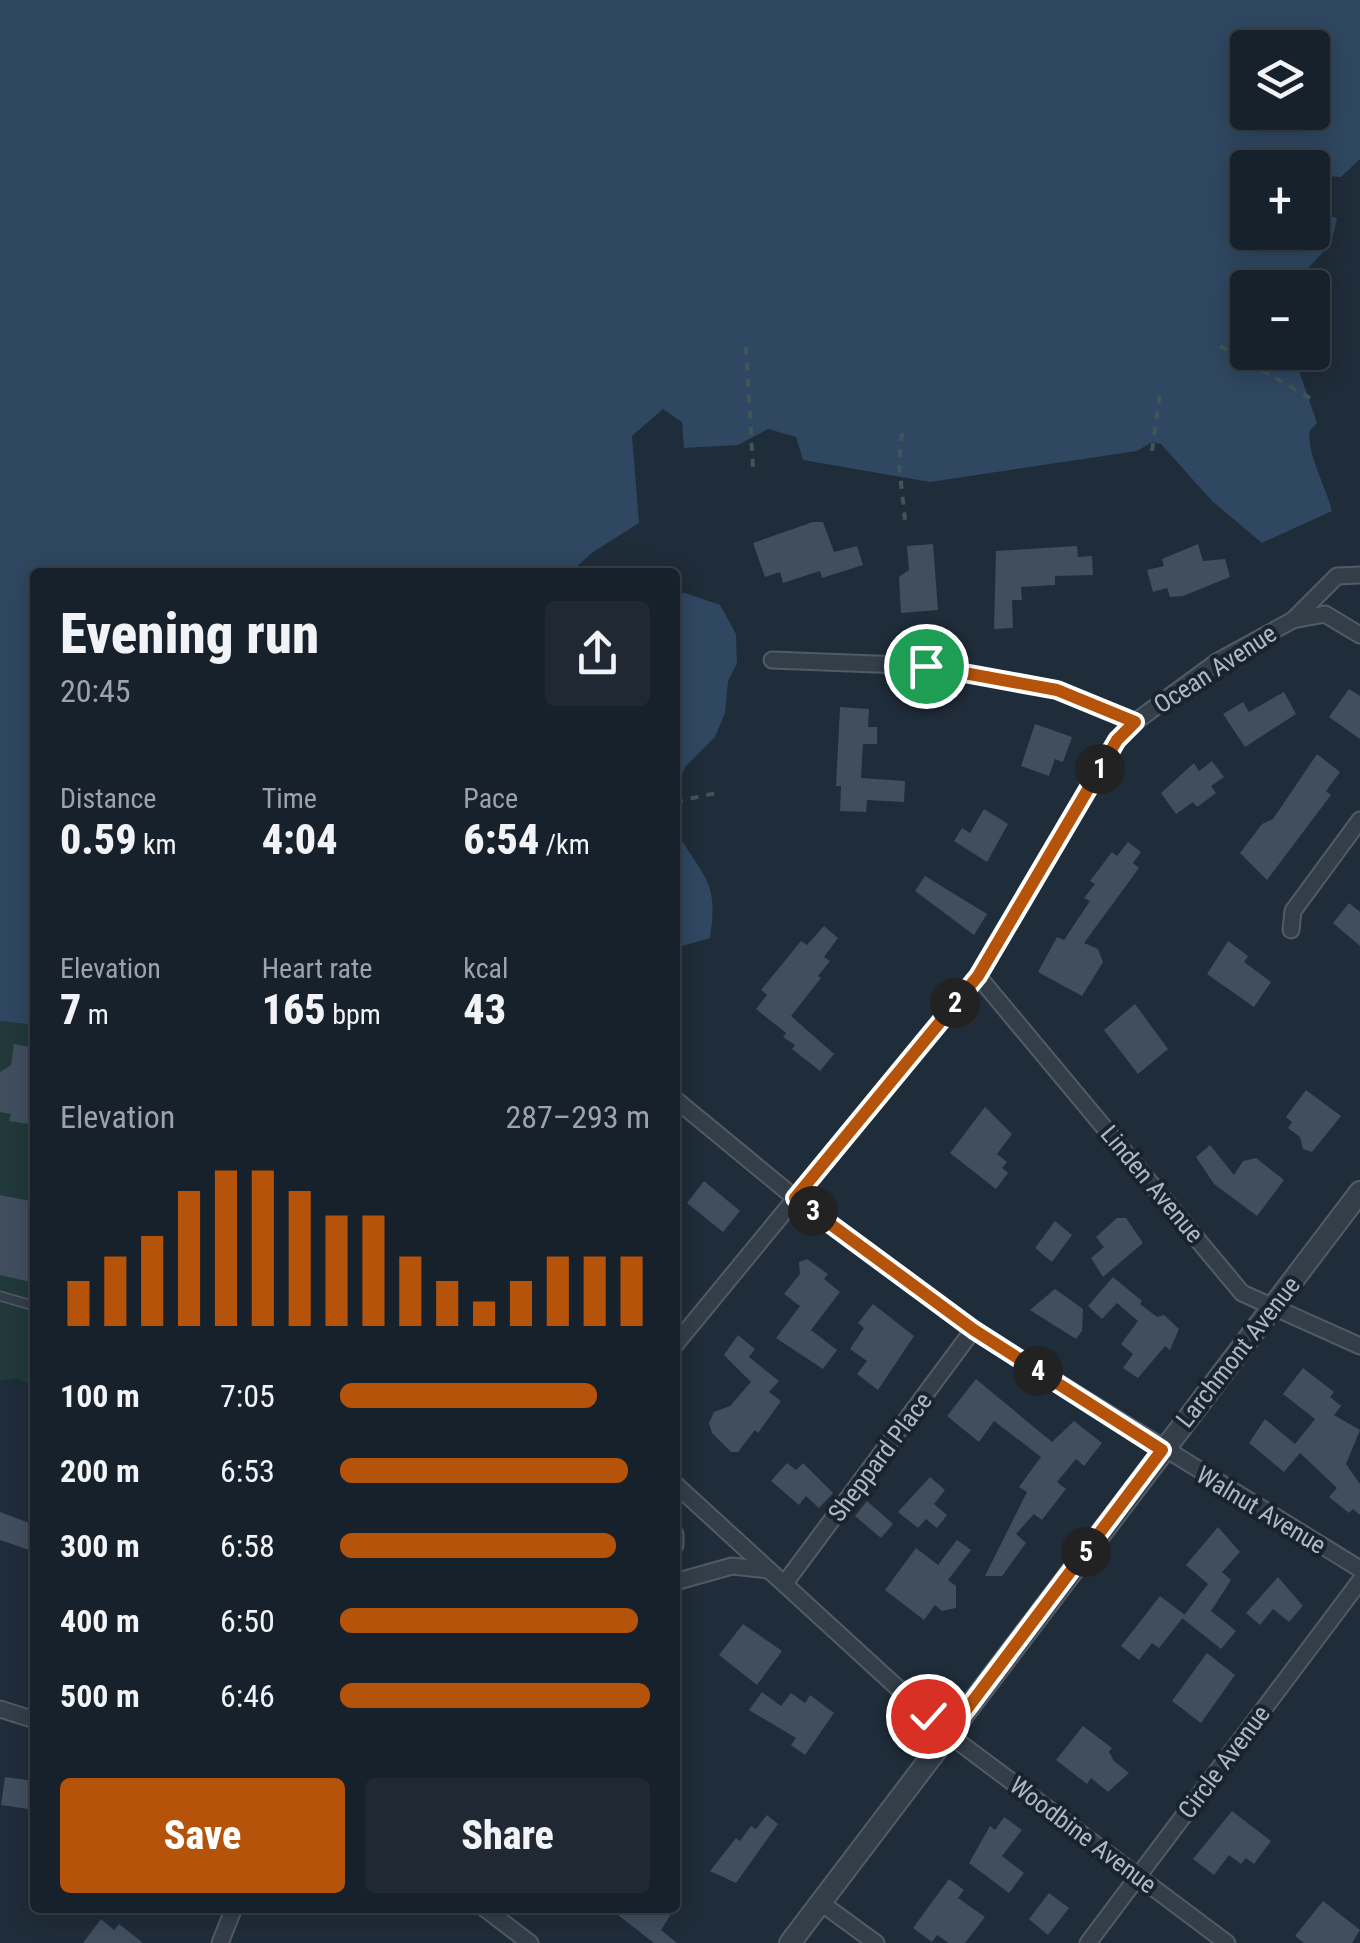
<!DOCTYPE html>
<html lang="en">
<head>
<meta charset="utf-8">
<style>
  :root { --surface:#17212b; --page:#202933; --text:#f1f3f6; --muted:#9ea3a9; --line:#363e47; --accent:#b45309 }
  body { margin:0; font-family:"Roboto Condensed",sans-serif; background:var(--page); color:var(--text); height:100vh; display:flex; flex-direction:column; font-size:38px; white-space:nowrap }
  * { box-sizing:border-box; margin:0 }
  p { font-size:32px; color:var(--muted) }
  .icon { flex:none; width:55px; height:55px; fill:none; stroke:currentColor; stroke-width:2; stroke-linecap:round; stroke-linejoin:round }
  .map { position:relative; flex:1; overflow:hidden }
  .panel { position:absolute; left:30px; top:568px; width:650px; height:1345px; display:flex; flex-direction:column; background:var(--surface); border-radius:10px; box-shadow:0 5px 25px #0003,0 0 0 2px var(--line) }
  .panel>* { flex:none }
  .tools { position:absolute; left:1230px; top:30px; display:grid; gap:20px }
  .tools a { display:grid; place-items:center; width:100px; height:100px; border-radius:10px; background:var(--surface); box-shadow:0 5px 25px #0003,0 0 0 2px var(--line); font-size:50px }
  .pin { position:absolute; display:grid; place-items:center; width:85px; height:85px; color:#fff; margin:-42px; border:5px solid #fff; border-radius:50%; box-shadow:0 2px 10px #0007 }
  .km { position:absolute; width:50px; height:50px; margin:-25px; border-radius:50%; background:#222; color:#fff; font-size:28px; line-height:50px; text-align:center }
  .round { display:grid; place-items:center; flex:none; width:105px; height:105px; border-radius:10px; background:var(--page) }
  .head { display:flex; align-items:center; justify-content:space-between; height:170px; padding:0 30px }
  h1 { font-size:55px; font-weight:800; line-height:75px }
  .metrics { display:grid; grid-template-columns:repeat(3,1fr); gap:15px; height:170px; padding:10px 30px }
  .metrics div { display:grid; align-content:center }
  .metrics b { font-size:42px; font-weight:800 }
  .metrics small { font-size:28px; font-weight:400 }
  .metrics p { font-size:28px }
  .chart { height:280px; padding:20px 30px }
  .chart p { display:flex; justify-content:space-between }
  .chart svg { width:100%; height:180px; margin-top:10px; stroke:var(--accent); stroke-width:6 }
  .action { display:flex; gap:20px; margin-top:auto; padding:20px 30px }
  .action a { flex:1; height:115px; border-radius:10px; background:var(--accent); color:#fff; font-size:40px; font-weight:800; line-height:115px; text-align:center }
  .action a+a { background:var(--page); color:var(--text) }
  ul { padding:0 30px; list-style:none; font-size:32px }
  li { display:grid; grid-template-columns:160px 120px 1fr; align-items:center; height:75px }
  li i { height:25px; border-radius:12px; background:var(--accent) }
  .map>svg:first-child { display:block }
  .green { fill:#21393a }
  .water { fill:#2f4760; fill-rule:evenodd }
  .building { fill:#404e5e }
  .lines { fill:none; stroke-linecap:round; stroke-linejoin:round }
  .service-casing { stroke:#505b67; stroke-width:11 }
  .minor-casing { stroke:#505b67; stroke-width:19 }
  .tertiary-casing { stroke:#505b67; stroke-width:24 }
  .path { stroke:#3e5657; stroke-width:4; stroke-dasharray:8 8; stroke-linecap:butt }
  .service { stroke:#333e49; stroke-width:8 }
  .minor { stroke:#333e49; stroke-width:15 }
  .tertiary { stroke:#333e49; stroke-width:20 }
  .route-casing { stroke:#fff; stroke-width:20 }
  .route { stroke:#b45309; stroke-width:12 }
  .labels { text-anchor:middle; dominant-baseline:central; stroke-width:8; stroke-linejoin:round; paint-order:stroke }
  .street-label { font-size:25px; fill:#adb8c6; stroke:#18232e }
</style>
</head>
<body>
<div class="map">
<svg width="1360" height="1943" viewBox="0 0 1360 1943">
  <rect width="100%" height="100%" fill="#1f2c39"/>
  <path class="green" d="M0 1021 35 1025V1386L16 1378 0 1381Z"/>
  <g class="water">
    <path d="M0 0H1360V159L1341 177 1313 175 1312 168H1248V232H1312L1313 213 1337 218 1331 244 1309 267 1301 287 1248 288V352L1293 353 1317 423 1310 430C1306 453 1326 486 1332 511L1262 543 1212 501 1161 444 1152 442 1137 451 930 482 803 460 796 437 768 429 738 445 684 448 682 422 663 409 632 436 639 523 593 552 571 572H35V1025L0 1021ZM1248 48H1312V112H1248Z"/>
    <path d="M685 593 720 605 736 634 737 663 728 681 725 713 715 737 686 766 675 787V594Z"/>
    <path d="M675 829C702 877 720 880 710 938L675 948Z"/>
  </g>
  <g class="building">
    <path d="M813 522H823L834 552 857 546 863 565 822 578 820 571 783 583 780 572 765 577 753 543Z"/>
    <path d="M933 544 938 610 901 613 899 577 909 570 907 546Z"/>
    <path d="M1198 544 1203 561 1225 559 1230 577 1183 596 1170 597 1167 588 1153 592 1147 570 1164 566 1162 559Z"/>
    <path d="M1077 546 1078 557 1092 556 1093 575 1055 576V585L1021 587 1022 600H1012L1013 628 994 629 996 551Z"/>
    <path d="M1349 689 1360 696V739L1329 717Z"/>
    <path d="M1284 692 1296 714 1245 747 1223 714 1243 702 1249 712Z"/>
    <path d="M840 707 869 709 868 727H877V744H863L861 778 905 781 904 802 867 800 866 812 840 811 841 786H836Z"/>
    <path d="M1035 724 1072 737 1063 762 1055 759 1049 776 1021 766Z"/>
    <path d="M1317 754 1340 772 1326 791 1331 795 1267 880 1240 853 1262 824 1273 819Z"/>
    <path d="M1212 761 1224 777 1211 786 1216 793 1197 807 1193 802 1176 814 1161 793 1194 763 1199 771Z"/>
    <path d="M984 809 1008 824 987 862 954 841 962 828 970 833Z"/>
    <path d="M1128 842 1141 852 1133 863 1139 868 1084 943 1098 949 1103 962 1082 996 1038 972 1057 937 1064 940 1090 901 1084 898 1095 884 1090 881 1112 852 1117 856Z"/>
    <path d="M925 876 987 914 974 935 915 891Z"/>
    <path d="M1349 903 1360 912V946L1333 923Z"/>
    <path d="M824 926 838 938 824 957 830 961 818 976 821 978 791 1016 834 1054 820 1071 792 1049 795 1045 783 1037 786 1033 756 1009 767 995 761 990 801 941 807 945Z"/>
    <path d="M1228 941 1248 956 1244 962 1271 982 1254 1007 1207 974Z"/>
    <path d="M1135 1004 1168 1049 1138 1074 1104 1030Z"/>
    <path d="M14 1044 35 1048V1125L9 1121 11 1114 0 1112V1072L11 1065Z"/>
    <path d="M1306 1090 1341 1116 1312 1152 1303 1149 1300 1137 1288 1128 1292 1122 1286 1117Z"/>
    <path d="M985 1107 1012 1134 997 1154 1007 1162 1002 1168 1008 1173 996 1189 950 1153Z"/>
    <path d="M1210 1145 1234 1175 1243 1161 1256 1158 1284 1180 1257 1216 1214 1184 1196 1157Z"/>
    <path d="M704 1181 740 1211 723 1232 687 1203Z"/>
    <path d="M0 1195 35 1202V1283L0 1275Z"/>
    <path d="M1117 1218H1126L1143 1243 1103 1277 1091 1258 1104 1247 1096 1237Z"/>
    <path d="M1055 1221 1072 1235 1052 1262 1035 1248Z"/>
    <path d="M807 1259 828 1274 824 1279 840 1292 811 1330 837 1350 823 1369 776 1338 800 1306 784 1294 800 1274 799 1262Z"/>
    <path d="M1113 1277 1142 1301 1140 1304 1157 1317 1164 1315 1179 1329 1170 1350 1165 1346 1138 1378 1123 1368 1133 1354 1121 1344 1138 1321 1117 1303 1102 1319 1088 1306Z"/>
    <path d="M1055 1289 1083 1309 1082 1331 1076 1339 1030 1310Z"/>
    <path d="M873 1304 914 1336 878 1390 857 1374 867 1361 850 1349 864 1328 858 1323Z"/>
    <path d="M738 1335 755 1349 749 1357 779 1381 769 1392 781 1401 758 1433 755 1430 738 1452H731L712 1433 709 1423 714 1412 730 1406 751 1382 724 1355Z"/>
    <path d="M1303 1368 1334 1392 1330 1397 1341 1406 1334 1415 1360 1430 1346 1464 1360 1484V1515L1353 1509 1349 1513 1329 1497 1337 1488 1300 1453 1284 1472 1249 1443 1265 1419 1295 1444 1315 1419 1283 1394Z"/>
    <path d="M976 1379 1052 1442 1074 1421 1102 1443 1084 1466 1076 1459 1057 1482 1066 1489 1042 1520 1034 1514 1016 1534 1026 1543 1002 1576H985L1027 1492 1019 1487 1041 1457 994 1421 979 1442 947 1416Z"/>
    <path d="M787 1463 796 1470 803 1463 833 1493 819 1508 806 1496 799 1505 771 1481Z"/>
    <path d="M930 1477 945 1490 934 1504 947 1515 937 1528 926 1519 918 1528 898 1512Z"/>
    <path d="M867 1501 893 1524 881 1538 855 1516Z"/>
    <path d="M0 1512 35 1525V1552L0 1540Z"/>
    <path d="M1218 1527 1240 1552 1222 1572 1231 1580 1211 1611 1236 1631 1221 1649 1182 1618 1208 1584 1186 1565Z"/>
    <path d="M957 1540 971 1550 948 1580 956 1586V1608L942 1611 935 1605 924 1620 885 1590 916 1548 938 1565Z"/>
    <path d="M1278 1577 1303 1606 1289 1622 1273 1609 1260 1625 1246 1613Z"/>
    <path d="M1160 1596 1185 1615 1159 1648 1152 1643 1139 1660 1121 1646Z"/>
    <path d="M743 1624 782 1651 757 1685 719 1655Z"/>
    <path d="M1207 1653 1235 1675 1201 1723 1172 1701Z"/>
    <path d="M762 1692 781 1706 791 1693 805 1703 810 1695 834 1713 805 1755 791 1745 796 1738 749 1710Z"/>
    <path d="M1083 1726 1112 1748 1109 1752 1114 1761 1129 1773 1108 1792 1091 1778 1087 1784 1056 1760Z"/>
    <path d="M5 1777 35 1781V1810L1 1805Z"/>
    <path d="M1232 1811 1271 1841 1254 1864 1246 1858 1241 1864 1229 1855 1214 1875 1193 1859Z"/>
    <path d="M767 1815 778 1824 736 1883 710 1871 736 1838 740 1841 751 1826 756 1829Z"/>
    <path d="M1004 1817 1022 1830 1002 1856 1024 1873 1009 1893 969 1863 990 1826 995 1830Z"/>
    <path d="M949 1879 964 1890 958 1898 985 1917 965 1943H949L937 1935 932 1942 913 1928Z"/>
    <path d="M1049 1893 1069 1908 1048 1935 1029 1919Z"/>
    <path d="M1323 1901 1360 1930 1352 1943H1304L1295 1936Z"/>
    <path d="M609 1908H675L661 1930 677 1943H654Z"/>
    <path d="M101 1919 114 1930 119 1924 143 1943H83Z"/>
  </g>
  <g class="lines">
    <defs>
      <path id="service" d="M0 1296 35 1306"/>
      <g id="minor">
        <path d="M1293 620 1325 614 1360 635"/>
        <path d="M772 660 927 666 1057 690 1135 722"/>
        <path d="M1291 930 1293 911 1360 820"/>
        <path d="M978 976 1242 1293 1360 1346"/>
        <path d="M675 1099 795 1198 973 1330 1360 1569"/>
        <path d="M675 1345 978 976 1117 741 1135 722 1218 661 1293 620 1337 576 1360 575"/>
        <path d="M675 1484 948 1734 1227 1943"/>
        <path d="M675 1534V1545"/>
        <path d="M675 1582 732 1566 768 1570"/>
        <path d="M785 1583 973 1330"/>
        <path d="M0 1709 35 1720"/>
        <path d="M821 1903 876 1943"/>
        <path d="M484 1908 530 1943"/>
        <path d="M220 1943 234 1908"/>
        <path d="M1088 1943 1360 1581"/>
      </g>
      <path id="tertiary" d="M790 1943 1360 1192"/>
    </defs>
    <use href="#service" class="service-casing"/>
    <use href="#minor" class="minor-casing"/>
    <use href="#tertiary" class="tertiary-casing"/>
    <g class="path">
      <path d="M1258 269 1275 288"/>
      <path d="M1220 346 1317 402"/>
      <path d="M746 347 753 469"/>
      <path d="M902 433 899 464 905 520"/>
      <path d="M1152 451 1160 392"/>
      <path d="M675 802 716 793"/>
    </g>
    <use href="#service" class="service"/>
    <use href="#minor" class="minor"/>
    <use href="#tertiary" class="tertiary"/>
  </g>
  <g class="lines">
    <defs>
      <path id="route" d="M926 666 1057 690 1135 722 1117 740 978 976 795 1198 974 1330 1162 1450 948 1734 928 1716"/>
    </defs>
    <use href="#route" class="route-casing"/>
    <use href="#route" class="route"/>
  </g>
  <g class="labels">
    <g class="street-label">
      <text transform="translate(1215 669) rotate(-33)">Ocean Avenue</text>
      <text transform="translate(1152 1184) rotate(50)">Linden Avenue</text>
      <text transform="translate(1238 1352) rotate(-52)">Larchmont Avenue</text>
      <text transform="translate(880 1457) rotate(-53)">Sheppard Place</text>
      <text transform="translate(1261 1510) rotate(31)">Walnut Avenue</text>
      <text transform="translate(1224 1762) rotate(-53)">Circle Avenue</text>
      <text transform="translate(1083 1835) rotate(37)">Woodbine Avenue</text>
    </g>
  </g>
</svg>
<div class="tools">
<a><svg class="icon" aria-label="layers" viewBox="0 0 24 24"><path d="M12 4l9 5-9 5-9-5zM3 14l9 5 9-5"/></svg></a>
<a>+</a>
<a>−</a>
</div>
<div class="pin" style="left:926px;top:666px;background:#1e9e55"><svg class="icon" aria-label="arrive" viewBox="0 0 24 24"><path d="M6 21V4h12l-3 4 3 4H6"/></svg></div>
<div class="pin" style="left:928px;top:1716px;background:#d93025"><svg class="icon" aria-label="check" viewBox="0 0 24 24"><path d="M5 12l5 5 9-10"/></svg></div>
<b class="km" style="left:1100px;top:769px">1</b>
<b class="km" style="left:955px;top:1003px">2</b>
<b class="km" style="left:813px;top:1211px">3</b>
<b class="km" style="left:1038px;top:1371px">4</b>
<b class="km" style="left:1086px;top:1552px">5</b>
<section class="panel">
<div class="head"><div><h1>Evening run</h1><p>20:45</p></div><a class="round"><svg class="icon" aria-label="share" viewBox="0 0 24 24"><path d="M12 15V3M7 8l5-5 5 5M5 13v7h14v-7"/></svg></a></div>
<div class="metrics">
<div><p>Distance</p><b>0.59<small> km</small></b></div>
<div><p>Time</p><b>4:04</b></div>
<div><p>Pace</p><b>6:54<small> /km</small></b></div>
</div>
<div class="metrics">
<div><p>Elevation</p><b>7<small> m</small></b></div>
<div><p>Heart rate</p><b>165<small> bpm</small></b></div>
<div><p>kcal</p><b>43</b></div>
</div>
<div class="chart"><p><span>Elevation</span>287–293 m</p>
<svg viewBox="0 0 160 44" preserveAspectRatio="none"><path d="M5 44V33M15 44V27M25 44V22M35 44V11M45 44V6M55 44V6M65 44V11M75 44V17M85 44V17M95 44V27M105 44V33M115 44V38M125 44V33M135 44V27M145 44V27M155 44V27"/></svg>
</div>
<ul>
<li><b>100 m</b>7:05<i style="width:83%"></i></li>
<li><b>200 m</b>6:53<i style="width:93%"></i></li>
<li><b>300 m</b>6:58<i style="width:89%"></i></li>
<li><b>400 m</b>6:50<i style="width:96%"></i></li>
<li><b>500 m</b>6:46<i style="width:100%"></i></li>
</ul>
<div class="action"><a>Save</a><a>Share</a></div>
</section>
</div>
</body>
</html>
